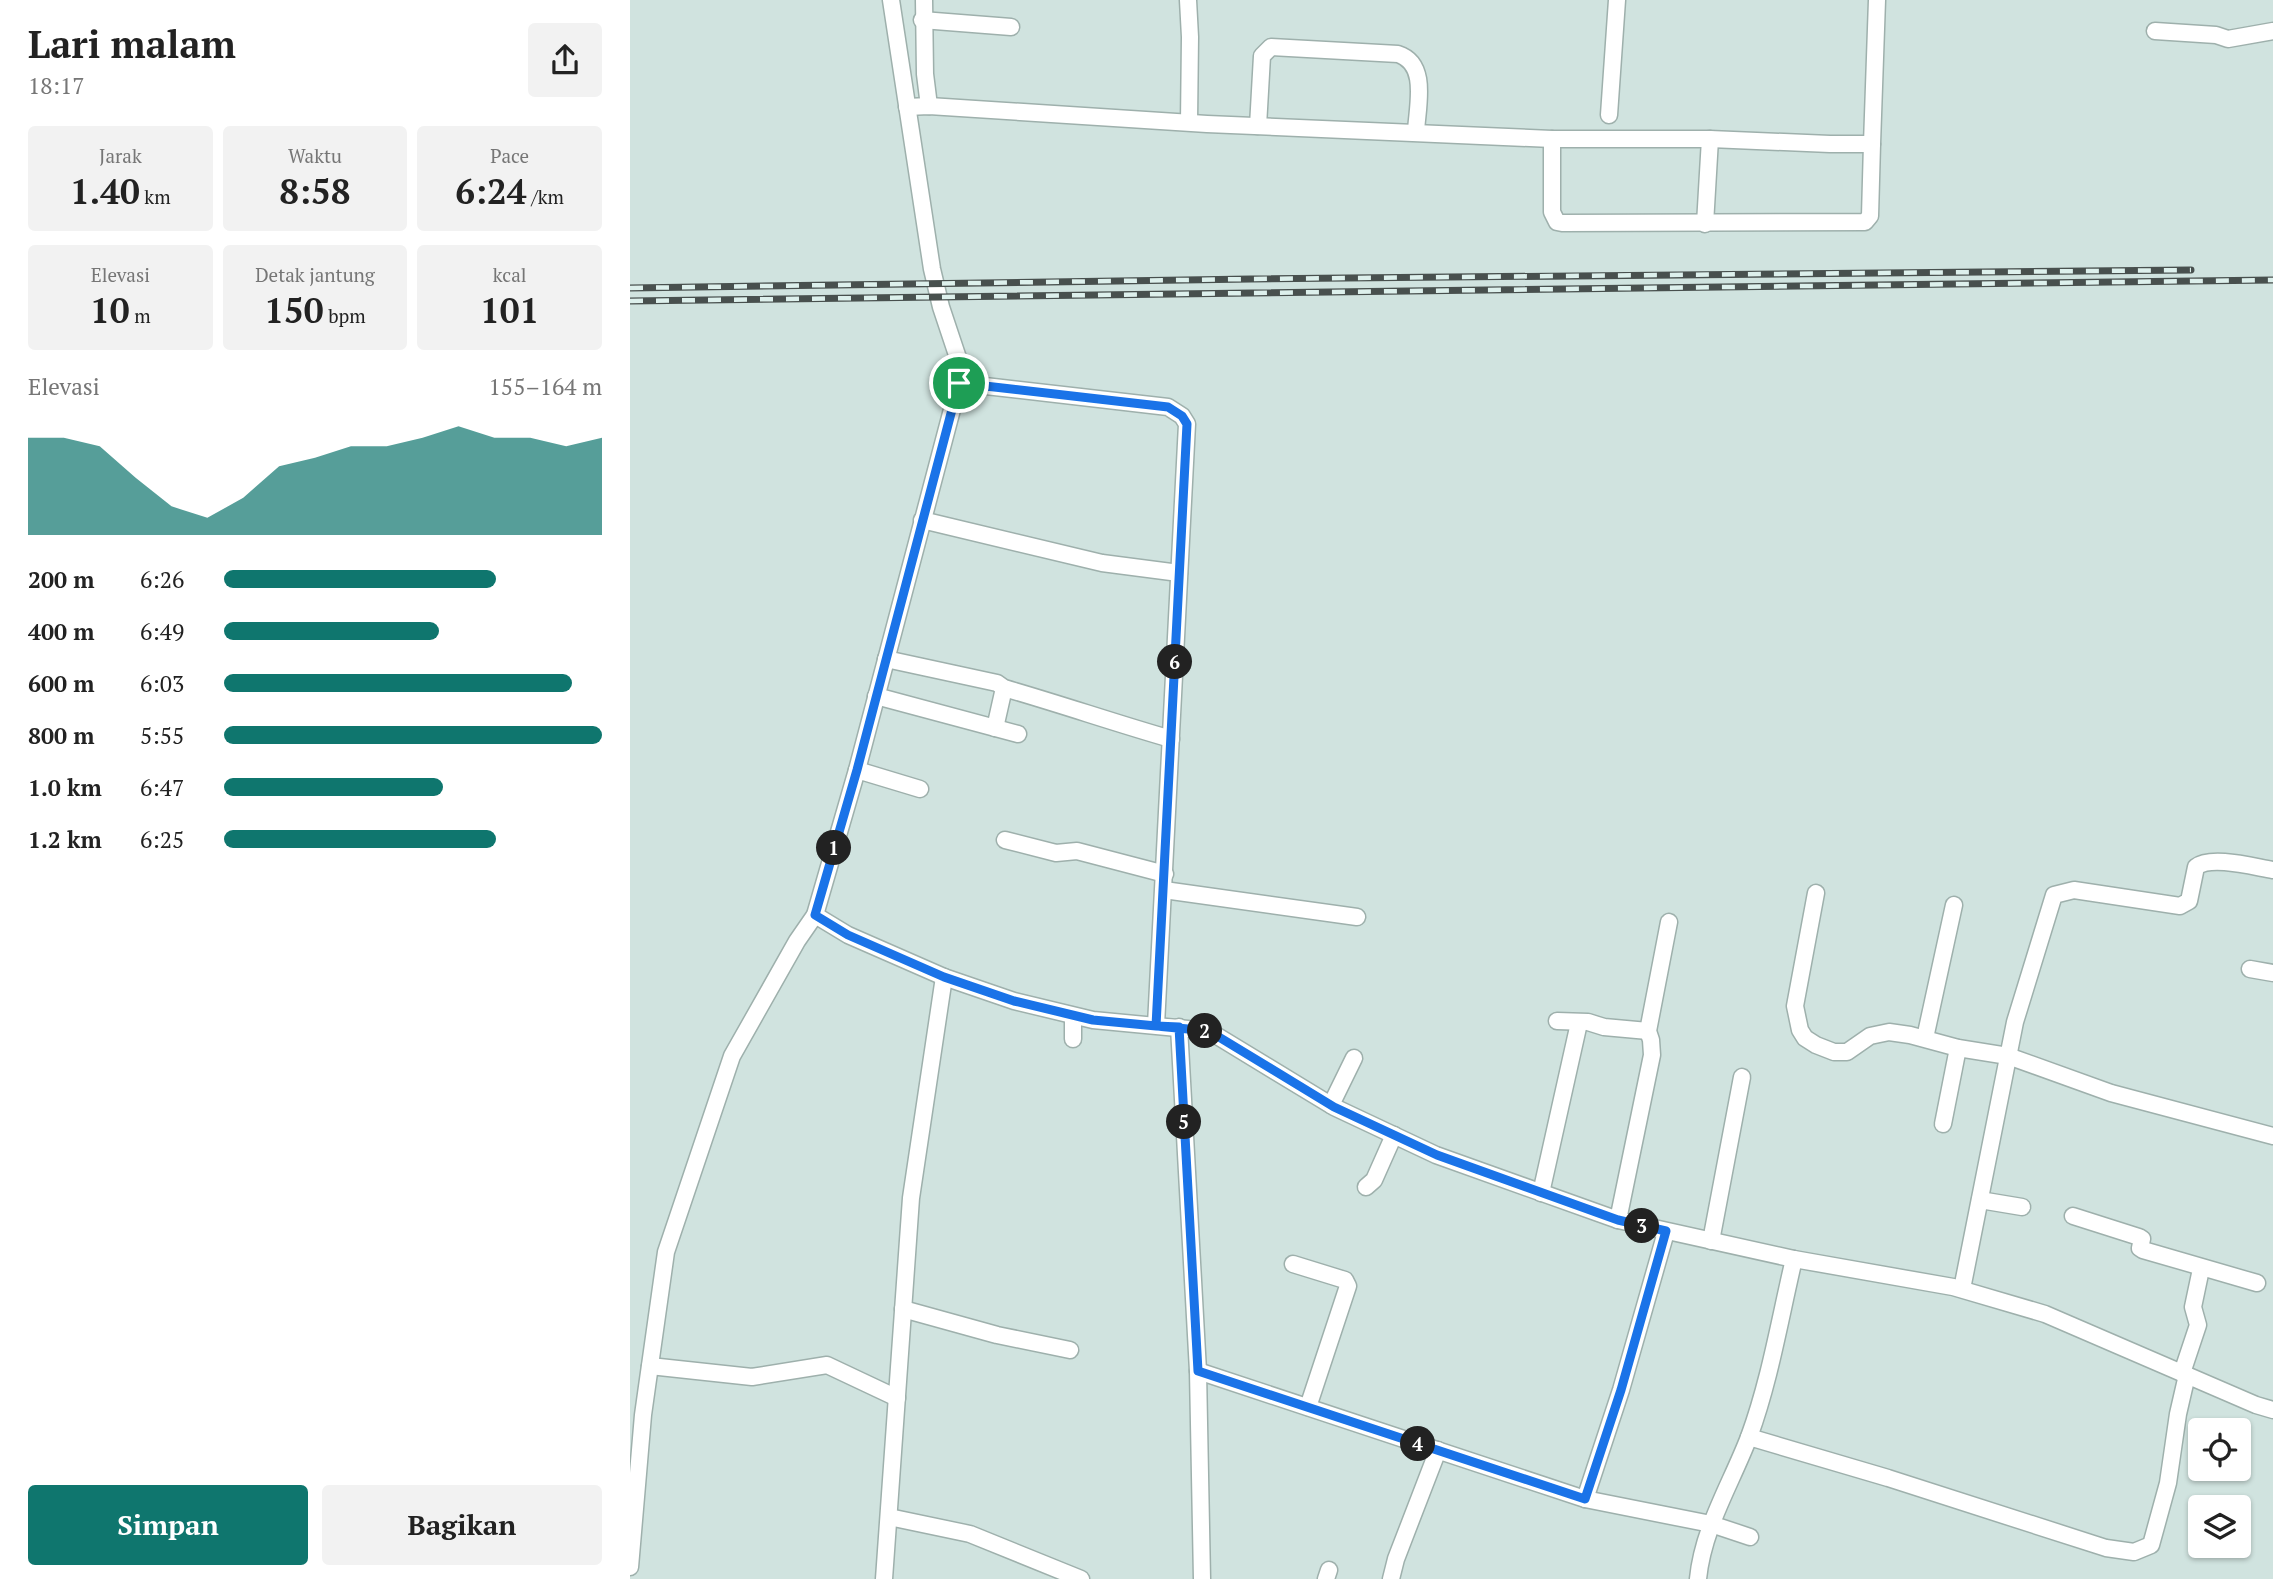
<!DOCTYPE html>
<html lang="id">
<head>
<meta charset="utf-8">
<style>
  :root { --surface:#fff; --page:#f2f2f2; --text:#222; --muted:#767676; --accent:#0f766e }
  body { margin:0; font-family:"PT Serif",serif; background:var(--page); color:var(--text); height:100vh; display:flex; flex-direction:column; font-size:26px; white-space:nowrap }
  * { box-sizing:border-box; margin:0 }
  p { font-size:23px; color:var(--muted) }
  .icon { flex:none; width:38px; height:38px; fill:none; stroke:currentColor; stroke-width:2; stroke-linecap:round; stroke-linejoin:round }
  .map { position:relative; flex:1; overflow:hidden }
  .panel { display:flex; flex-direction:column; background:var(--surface); width:630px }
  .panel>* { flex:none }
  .tools { position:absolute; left:1558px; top:1418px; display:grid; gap:14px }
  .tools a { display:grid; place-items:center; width:63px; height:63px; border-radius:7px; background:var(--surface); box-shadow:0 2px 5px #0004; font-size:35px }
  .pin { position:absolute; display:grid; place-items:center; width:60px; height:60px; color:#fff; margin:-30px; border:4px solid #fff; border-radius:50%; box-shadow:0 2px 7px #0007 }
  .km { position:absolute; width:35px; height:35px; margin:-18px; border-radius:50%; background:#222; color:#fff; font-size:19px; line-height:35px; text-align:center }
  .round { display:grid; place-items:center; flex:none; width:74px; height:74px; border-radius:7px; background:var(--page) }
  .head { display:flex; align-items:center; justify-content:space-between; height:119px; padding:0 28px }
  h1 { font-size:38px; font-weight:600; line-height:52px }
  .stats { display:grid; grid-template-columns:repeat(3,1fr); gap:10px; height:119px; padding:7px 28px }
  .stats div { display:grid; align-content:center; border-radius:7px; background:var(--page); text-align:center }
  .stats b { font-size:35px; font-weight:600 }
  .stats small { font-size:19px; font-weight:400 }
  .stats p { font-size:19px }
  .chart { height:196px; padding:14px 28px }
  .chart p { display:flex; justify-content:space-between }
  .chart svg { width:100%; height:126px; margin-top:7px; fill:var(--accent); opacity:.7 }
  .primary-button { display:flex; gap:14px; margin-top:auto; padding:14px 28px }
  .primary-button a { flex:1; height:80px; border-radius:7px; background:var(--accent); color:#fff; font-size:28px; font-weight:600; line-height:80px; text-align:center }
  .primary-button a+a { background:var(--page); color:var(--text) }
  ul { padding:0 28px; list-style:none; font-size:23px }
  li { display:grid; grid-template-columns:112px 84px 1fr; align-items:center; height:52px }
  li i { height:18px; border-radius:9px; background:var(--accent) }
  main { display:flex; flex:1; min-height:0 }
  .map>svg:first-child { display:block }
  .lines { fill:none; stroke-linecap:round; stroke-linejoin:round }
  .minor-casing { stroke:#9eb0ac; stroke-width:19 }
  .minor { stroke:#fff; stroke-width:16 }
  .rail-casing { stroke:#48504e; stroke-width:7 }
  .rail { stroke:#ddf0ec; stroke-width:4.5; stroke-dasharray:13; stroke-linecap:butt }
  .route-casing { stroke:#fff; stroke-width:14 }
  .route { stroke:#1a73e8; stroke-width:9 }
</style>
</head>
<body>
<main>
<section class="panel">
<div class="head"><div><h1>Lari malam</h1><p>18:17</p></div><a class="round"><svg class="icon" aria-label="share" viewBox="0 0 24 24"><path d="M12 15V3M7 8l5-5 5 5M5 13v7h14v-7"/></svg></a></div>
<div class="stats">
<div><p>Jarak</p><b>1.40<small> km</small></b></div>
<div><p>Waktu</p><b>8:58</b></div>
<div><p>Pace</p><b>6:24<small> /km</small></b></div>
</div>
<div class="stats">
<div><p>Elevasi</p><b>10<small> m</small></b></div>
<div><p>Detak jantung</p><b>150<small> bpm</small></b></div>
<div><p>kcal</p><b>101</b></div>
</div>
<div class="chart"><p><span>Elevasi</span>155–164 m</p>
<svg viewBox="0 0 160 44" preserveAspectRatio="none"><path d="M0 44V10L10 10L20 13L30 24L40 34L50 38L60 31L70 20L80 17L90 13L100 13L110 10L120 6L130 10L140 10L150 13L160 10V44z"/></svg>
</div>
<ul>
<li><b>200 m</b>6:26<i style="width:72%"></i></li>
<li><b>400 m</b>6:49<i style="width:57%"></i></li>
<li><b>600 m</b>6:03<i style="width:92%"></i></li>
<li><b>800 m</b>5:55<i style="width:100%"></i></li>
<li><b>1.0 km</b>6:47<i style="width:58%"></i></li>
<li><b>1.2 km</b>6:25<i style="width:72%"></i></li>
</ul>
<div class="primary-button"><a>Simpan</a><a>Bagikan</a></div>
</section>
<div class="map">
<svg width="1643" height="1579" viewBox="0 0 1643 1579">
  <rect width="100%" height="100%" fill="#d0e3df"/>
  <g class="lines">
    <defs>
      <g id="minor">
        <path d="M294 0 295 74 299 106"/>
        <path d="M558 0 560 37 559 122"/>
        <path d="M292 20 381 27"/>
        <path d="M1525 31 1586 35 1598 39 1643 31"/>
        <path d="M277 107 299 106 577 124 922 139H1080L1200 144H1242L1247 0"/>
        <path d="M979 115 987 0"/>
        <path d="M628 126 632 56 641 47 768 54C799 64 787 107 786 132"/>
        <path d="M922 139V212L927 222 932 223 1235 222 1240 216 1242 144"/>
        <path d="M1075 224 1080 139"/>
        <path d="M329 383 538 407 552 416 557 424 526 1025"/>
        <path d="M292 520 472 563 549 573"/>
        <path d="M256 659 367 683 374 688C430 704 485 723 541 739"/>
        <path d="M246 696 388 734"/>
        <path d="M365 728 374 688"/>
        <path d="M227 770 290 789"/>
        <path d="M375 840 426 853 447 851 535 874"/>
        <path d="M534 890 727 917"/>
        <path d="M1186 893 1165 1006 1170 1030 1175 1038 1186 1045 1204 1052H1217L1240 1036 1259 1032 1280 1035 1328 1048 1378 1056 1481 1093 1643 1136"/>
        <path d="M185 915 218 935 314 977 384 1001 463 1020 579 1031 704 1107 806 1155 988 1220 1164 1259 1323 1287 1415 1314 1626 1405 1643 1410"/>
        <path d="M1620 969 1643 973"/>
        <path d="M443 1016V1039"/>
        <path d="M927 1021 958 1022 974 1027 1018 1031"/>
        <path d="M549 1027 568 1371 572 1579"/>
        <path d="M1295 1038 1324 905"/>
        <path d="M701 1105 724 1058"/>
        <path d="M1313 1124 1328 1048"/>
        <path d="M736 1187 744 1180 764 1135"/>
        <path d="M911 1193 949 1023"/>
        <path d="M1350 1200 1392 1207"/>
        <path d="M1443 1216 1509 1237 1512 1239 1510 1248 1513 1250 1627 1283"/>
        <path d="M988 1220 1022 1055 1021 1040 1018 1031 1039 922"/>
        <path d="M1081 1241 1112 1077"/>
        <path d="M663 1264 715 1280 718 1286 678 1407"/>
        <path d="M1332 1289 1385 1022 1424 895 1444 890 1550 906 1559 901 1566 867C1581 855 1624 867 1643 870"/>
        <path d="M273 1309 367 1335 440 1350"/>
        <path d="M20 1366 122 1377 197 1365 267 1398"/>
        <path d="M568 1371 955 1499 1081 1524 1120 1537"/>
        <path d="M1552 1373 1568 1325 1563 1307 1571 1269"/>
        <path d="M1119 1437 1258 1478 1476 1548 1504 1552 1521 1545 1538 1483 1548 1414 1557 1375"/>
        <path d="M955 1499 991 1390 1036 1232"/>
        <path d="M259 1517 340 1534 451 1579"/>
        <path d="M0 1567 13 1415 36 1252 102 1056 167 941 185 915 227 770 329 383V361L311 307 302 269 261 0"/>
        <path d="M254 1579 281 1198 314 977"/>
        <path d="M696 1579 699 1570"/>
        <path d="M761 1579 766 1559 808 1450"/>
        <path d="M1068 1579C1073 1528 1101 1484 1119 1437 1140 1380 1150 1318 1164 1259"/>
      </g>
    </defs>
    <use href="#minor" class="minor-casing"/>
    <use href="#minor" class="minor"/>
    <defs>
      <g id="rail">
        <path d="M0 288 621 279 1561 270"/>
        <path d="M0 301 1643 280"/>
      </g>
    </defs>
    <use href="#rail" class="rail-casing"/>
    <use href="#rail" class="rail"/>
  </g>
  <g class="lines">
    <defs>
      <path id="route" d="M329 383 227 770 185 915 218 935 314 977 384 1001 463 1020 579 1031 704 1107 807 1155 988 1220 1036 1231 991 1390 955 1499 568 1371 549 1027 526 1026 557 424 552 416 538 407 329 383"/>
    </defs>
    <use href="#route" class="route-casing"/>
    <use href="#route" class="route"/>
  </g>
</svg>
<div class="tools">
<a><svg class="icon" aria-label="locate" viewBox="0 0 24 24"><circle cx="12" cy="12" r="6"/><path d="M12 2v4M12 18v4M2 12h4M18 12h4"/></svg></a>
<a><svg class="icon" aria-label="layers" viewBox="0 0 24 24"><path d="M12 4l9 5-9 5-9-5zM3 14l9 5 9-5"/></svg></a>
</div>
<div class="pin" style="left:329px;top:383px;background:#1e9e55"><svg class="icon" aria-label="arrive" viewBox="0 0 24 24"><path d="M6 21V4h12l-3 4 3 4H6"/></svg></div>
<b class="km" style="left:204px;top:848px">1</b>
<b class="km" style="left:575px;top:1031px">2</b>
<b class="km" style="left:1012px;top:1226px">3</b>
<b class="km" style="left:788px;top:1444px">4</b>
<b class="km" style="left:554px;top:1122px">5</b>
<b class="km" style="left:545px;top:662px">6</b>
</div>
</main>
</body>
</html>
